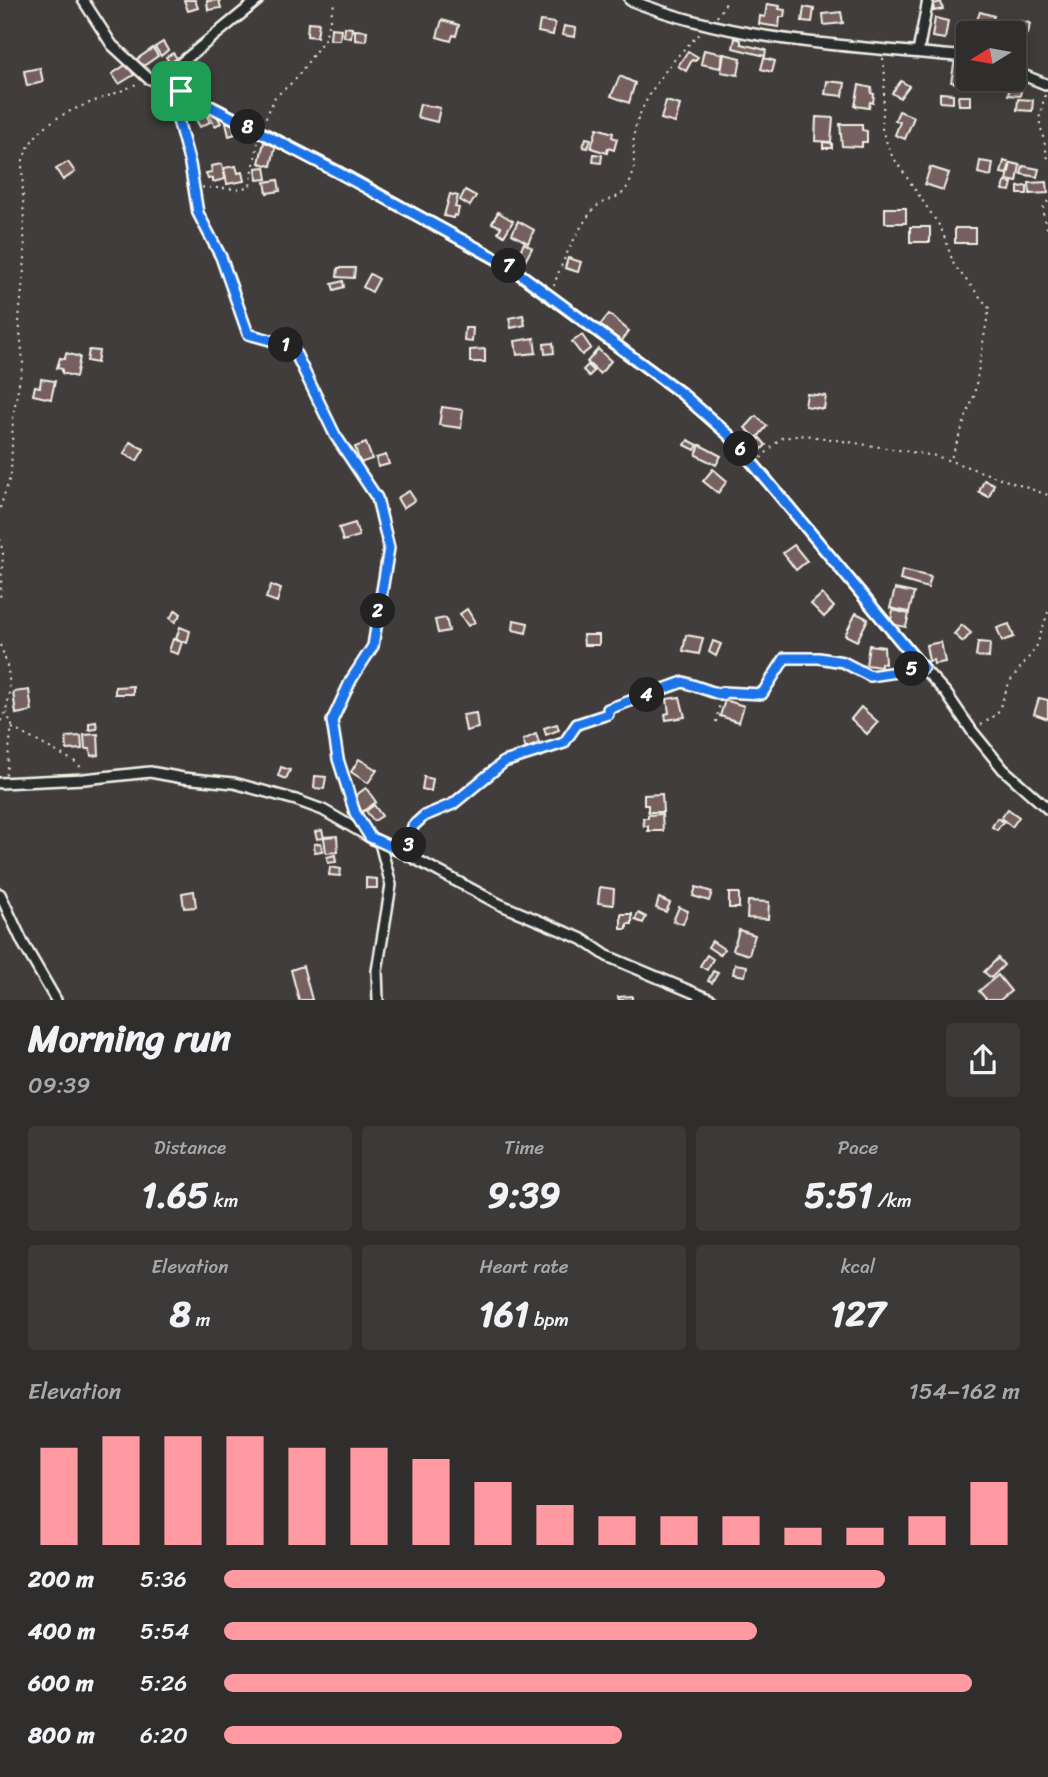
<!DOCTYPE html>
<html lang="en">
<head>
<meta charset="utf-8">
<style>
  :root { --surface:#302e2d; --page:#3c3a39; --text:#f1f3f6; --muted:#a8a8aa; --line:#4b4a49; --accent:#ff9aa2 }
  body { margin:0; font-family:Sriracha,sans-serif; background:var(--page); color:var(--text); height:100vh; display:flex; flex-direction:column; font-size:26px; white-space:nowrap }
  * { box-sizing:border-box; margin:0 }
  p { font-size:23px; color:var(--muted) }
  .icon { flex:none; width:38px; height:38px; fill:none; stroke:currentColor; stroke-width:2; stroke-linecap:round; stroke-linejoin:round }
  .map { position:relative; height:1000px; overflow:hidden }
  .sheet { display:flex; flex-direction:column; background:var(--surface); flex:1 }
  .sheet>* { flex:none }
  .needle { width:46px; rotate:259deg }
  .fabs { position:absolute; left:956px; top:21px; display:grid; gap:14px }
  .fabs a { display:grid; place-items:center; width:70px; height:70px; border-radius:7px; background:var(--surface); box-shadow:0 4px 18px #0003,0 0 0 2px var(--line); font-size:35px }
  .pin { position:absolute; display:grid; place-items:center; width:60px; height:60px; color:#fff; margin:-30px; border-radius:14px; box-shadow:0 4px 10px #0006 }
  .km { position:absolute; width:35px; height:35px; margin:-18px; border-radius:50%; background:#222; color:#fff; font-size:19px; line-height:35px; text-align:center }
  .round { display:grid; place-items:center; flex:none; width:74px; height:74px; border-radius:7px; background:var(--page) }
  .headline { display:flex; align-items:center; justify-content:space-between; height:119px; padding:0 28px }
  h1 { font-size:38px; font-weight:700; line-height:52px }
  .stats { display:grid; grid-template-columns:repeat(3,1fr); gap:10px; height:119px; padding:7px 28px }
  .stats div { display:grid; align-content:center; border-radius:7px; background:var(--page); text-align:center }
  .stats b { font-size:35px; font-weight:700 }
  .stats small { font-size:19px; font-weight:400 }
  .stats p { font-size:19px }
  .chart { height:196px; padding:14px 28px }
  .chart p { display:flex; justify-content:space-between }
  .chart svg { width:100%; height:126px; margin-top:7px; stroke:var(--accent); stroke-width:6 }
  ul { padding:0 28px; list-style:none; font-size:23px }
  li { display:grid; grid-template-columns:112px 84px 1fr; align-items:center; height:52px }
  li i { height:18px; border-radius:9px; background:var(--accent) }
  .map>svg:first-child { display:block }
  .building { fill:#74615e; stroke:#f4f1e8; stroke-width:2 }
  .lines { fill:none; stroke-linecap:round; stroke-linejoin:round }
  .street-casing { stroke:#f4f1e8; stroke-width:14 }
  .path { stroke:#f4f1e8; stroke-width:2; stroke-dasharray:2 5; stroke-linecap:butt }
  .street { stroke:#2a2d2e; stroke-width:9 }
  .route-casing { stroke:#fff; stroke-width:14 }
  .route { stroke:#1a73e8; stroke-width:9 }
</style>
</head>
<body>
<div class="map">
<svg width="1048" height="1000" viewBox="0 0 1048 1000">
  <rect width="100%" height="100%" fill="#403d3c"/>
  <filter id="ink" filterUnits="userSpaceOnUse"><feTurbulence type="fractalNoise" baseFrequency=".0143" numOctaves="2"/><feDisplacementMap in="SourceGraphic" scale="14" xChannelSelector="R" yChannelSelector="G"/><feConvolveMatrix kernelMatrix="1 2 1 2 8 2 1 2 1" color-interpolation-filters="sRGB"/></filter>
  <g filter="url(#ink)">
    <g class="building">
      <path d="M184 0H195L198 8 188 11Z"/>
      <path d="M219 0 221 8 208 10 207 1Z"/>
      <path d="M941 2 943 9 934 11 933 4Z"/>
      <path d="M767 4 780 6 779 9 785 10 784 17H780L779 27 759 24 760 16 765 17Z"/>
      <path d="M804 7 814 9 812 22 802 21Z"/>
      <path d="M841 12 843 23 824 25 823 14Z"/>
      <path d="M980 12 994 16 991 24 977 20Z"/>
      <path d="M935 18 948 21 945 39 932 37Z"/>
      <path d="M442 20 459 25 456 36 453 35 451 41 437 37Z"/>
      <path d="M540 21 555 23 553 35 538 32Z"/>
      <path d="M1020 21 1030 23 1028 34 1018 32Z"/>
      <path d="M308 22 319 23 317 37 307 36Z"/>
      <path d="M564 26 576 28 575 37 562 35Z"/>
      <path d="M345 27 352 28 351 38 344 37Z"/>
      <path d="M331 28 341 29 340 40H330Z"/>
      <path d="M355 30 367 31 366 41 355 40Z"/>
      <path d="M735 38 741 40V44L766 50 765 56 733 48Z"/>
      <path d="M163 42 168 50 161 56 155 47Z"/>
      <path d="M153 48 158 56 142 67 137 59Z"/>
      <path d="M704 50 723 54 720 68 701 64Z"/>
      <path d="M688 51 698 57 695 61 692 60 686 71 678 66Z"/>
      <path d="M173 53 177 58 170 63 166 57Z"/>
      <path d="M724 54 741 58 738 75 721 72Z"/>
      <path d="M764 58 775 61 772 72 761 69Z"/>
      <path d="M955 59 967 62 962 84 951 82Z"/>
      <path d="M191 61 197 70 181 81 175 72Z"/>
      <path d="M127 64 134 75 119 84 112 74Z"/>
      <path d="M40 68 43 82 27 86 24 71Z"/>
      <path d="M620 76 635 83 629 103 611 96Z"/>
      <path d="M1013 78 1023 79 1020 96 1008 95 1011 79Z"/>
      <path d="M827 81 845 83 843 96 825 94Z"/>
      <path d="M901 81 909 86 900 98 892 93Z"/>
      <path d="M859 85 872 88 871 93 874 94 873 103 870 102 869 108 855 106Z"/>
      <path d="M940 93 953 94V103L940 102Z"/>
      <path d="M958 96H970V105H959Z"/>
      <path d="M1018 99 1033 100 1032 111 1017 110Z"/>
      <path d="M195 101 201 108 191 115 185 108Z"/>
      <path d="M666 101 680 105 675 123 661 119Z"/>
      <path d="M420 104 440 108 437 122 417 117Z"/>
      <path d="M899 111 914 117 905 139 895 135 900 122 895 120Z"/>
      <path d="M215 112 221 123 215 126 209 115Z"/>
      <path d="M205 113 210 122 200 127 195 118Z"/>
      <path d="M816 117 833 118 831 142 815 141Z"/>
      <path d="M232 121 235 134 229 136 226 123Z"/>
      <path d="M840 124H862V130L867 131V142H862V147L842 146Z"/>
      <path d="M597 128 613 133 612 137 617 139 614 150 608 148 607 153 591 148Z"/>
      <path d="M586 138 591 139 588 148 583 147Z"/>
      <path d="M264 142 276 144 271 166 259 163Z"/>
      <path d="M823 142 832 143V148H823Z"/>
      <path d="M594 154 602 155 601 163 593 162Z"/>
      <path d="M980 161 993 163 991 176 978 173Z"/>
      <path d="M1004 161 1010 163 1007 174 1001 173Z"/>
      <path d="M68 162 75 172 63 180 56 169Z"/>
      <path d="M1011 163 1020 165 1017 182 1007 180Z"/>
      <path d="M222 164 225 179 213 182V178L208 179 206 173 212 172 211 166Z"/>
      <path d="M236 166 238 173 242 172 244 181 227 184 224 168Z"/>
      <path d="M1023 166 1039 169 1037 177 1021 174Z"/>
      <path d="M265 167 267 179 257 180 256 168Z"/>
      <path d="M930 167 949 173 943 190 925 184Z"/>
      <path d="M278 180 280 191 267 193 265 182Z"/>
      <path d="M1005 182 1012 183 1010 191 1003 190Z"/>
      <path d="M1047 182 1048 193 1030 194 1029 183Z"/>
      <path d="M1027 186V194H1018V187Z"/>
      <path d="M465 190 476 196 470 206 460 200Z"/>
      <path d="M450 194 458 196 455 207 459 208 457 216 454 215 453 218 444 216Z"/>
      <rect x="885" y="208" width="21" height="15"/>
      <path d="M498 212 513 221 504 236 498 232 501 227 492 223Z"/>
      <path d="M518 221 534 230 528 243 512 234Z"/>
      <rect x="910" y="227" width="20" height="15"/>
      <rect x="955" y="228" width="20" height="15"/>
      <path d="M524 243 532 248 524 263 516 259Z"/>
      <path d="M568 258 581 262 578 272 565 268Z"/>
      <path d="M338 268H355L354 278 337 277Z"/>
      <path d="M370 274 379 279 372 292 363 287Z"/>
      <path d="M343 281 344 287 334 290 332 284Z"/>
      <path d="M609 314 629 331 621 342 600 325Z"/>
      <path d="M523 315 525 325 511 328 509 318Z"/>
      <path d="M465 328H473L472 342 464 341Z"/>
      <path d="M582 335 591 348 582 355 572 342Z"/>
      <path d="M534 338 536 353 517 355 515 341Z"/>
      <path d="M553 343 554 353 545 354 544 344Z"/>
      <path d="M485 349V362H470V350Z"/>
      <path d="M598 349 611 361 600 374 587 362Z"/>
      <path d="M89 350 99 351 97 363 87 361Z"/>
      <path d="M66 353 80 357 76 377 62 373V369L57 368 60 358 65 359Z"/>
      <path d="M588 365 594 371 589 376 583 370Z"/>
      <path d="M41 379 55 381 51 399 33 395 35 386 40 387Z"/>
      <path d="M807 394 826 396 824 409 805 406Z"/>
      <path d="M442 407 463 410 461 428 439 425Z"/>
      <path d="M756 416 767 426 757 438 745 428Z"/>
      <path d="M760 438 766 445 756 455 750 448Z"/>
      <path d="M688 440 698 445 695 450 685 445Z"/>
      <path d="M130 442 144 449 137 461 124 454Z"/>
      <path d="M366 443 372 459 360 463 355 447Z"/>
      <path d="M700 445 721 456 716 465 696 455Z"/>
      <path d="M386 455 389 464 378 467 376 458Z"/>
      <path d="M713 469 727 481 718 493 703 481Z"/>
      <path d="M984 480 994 484 989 497 979 492Z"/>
      <path d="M409 491 415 500 403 508 397 498Z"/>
      <path d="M355 523 359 536 343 541 339 528Z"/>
      <path d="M794 545 807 561 796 570 783 553Z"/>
      <path d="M902 570 931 577 928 588 900 580Z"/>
      <path d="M271 585 281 589 277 602 266 598Z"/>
      <path d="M895 589 914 593 909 612 890 608Z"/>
      <path d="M822 594 834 607 824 617 811 604Z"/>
      <path d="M467 609 475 622 468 626 460 614Z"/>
      <path d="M176 610 181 614 175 622 170 618Z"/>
      <path d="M893 610 909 614 906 627 890 624Z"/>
      <path d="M856 613 868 619 857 641 845 635Z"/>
      <path d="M446 618 449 631 438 633 435 620Z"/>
      <path d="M514 620 528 623 526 633 513 630Z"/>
      <path d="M1009 624 1014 637 1002 641 997 628Z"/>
      <path d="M962 625 971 633 963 642 954 634Z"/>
      <path d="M180 627 190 631 187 643 176 639Z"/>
      <path d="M583 635H599V645H584Z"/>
      <path d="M686 635 703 638 699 654 683 651Z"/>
      <path d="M173 639 182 642 178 654 169 651Z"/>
      <path d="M713 641 721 644 716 656 709 652Z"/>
      <path d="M941 642 945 662 934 664 933 660 929 661 926 645Z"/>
      <path d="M978 642 990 643 989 658 976 656Z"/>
      <path d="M869 645 884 647 885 664 881 663V667L866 665Z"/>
      <path d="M133 686V694H115V687Z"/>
      <path d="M29 690 32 711 16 714 13 692Z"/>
      <path d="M680 697 685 717 666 720 665 714 669 713 667 699Z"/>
      <path d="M1039 698 1048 700V719L1034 714Z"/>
      <path d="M725 700 744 706 739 722 720 716Z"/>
      <path d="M861 707 878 722 867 734 851 719Z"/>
      <path d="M476 713 478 728 466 731 463 715Z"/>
      <path d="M96 722 97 729 89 730V723Z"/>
      <path d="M557 724 559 730 546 735 544 728Z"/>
      <path d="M98 734 99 755 91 756 90 749H85L84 735Z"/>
      <path d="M536 734 539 743 526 749 523 740Z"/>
      <path d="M81 736 82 749 67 750 66 737Z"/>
      <path d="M359 759 377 770 368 783 351 772Z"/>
      <path d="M281 767 290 770 286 779 278 776Z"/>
      <path d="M315 776 326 777 324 789 314 788Z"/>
      <path d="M424 777 433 779 431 791 422 789Z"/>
      <path d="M366 788 376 802 362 812 352 798Z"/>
      <path d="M662 794 663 812H648V805H644V795Z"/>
      <path d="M374 805 382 816 374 821 366 811Z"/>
      <path d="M1008 809 1019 817 1012 827 1001 818Z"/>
      <path d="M662 814 663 831H648V826H644L643 818H648V815Z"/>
      <path d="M997 818 1003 822 997 830 992 827Z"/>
      <path d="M322 830 324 838 317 839 315 832Z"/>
      <path d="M337 836 338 852 326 853 324 837Z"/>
      <path d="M321 843 322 851 315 852 314 844Z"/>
      <path d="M335 855 336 862 328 863 327 857Z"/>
      <path d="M330 867 341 869 340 876 329 875Z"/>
      <path d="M366 878 377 879V888H366Z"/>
      <path d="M600 887 614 889 613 905 598 903Z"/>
      <path d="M696 887 712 892 709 901 693 896Z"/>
      <path d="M194 891 196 907 184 908 182 893Z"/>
      <rect x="729" y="893" width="10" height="15"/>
      <path d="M659 898 670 903 666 912 656 908Z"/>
      <path d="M748 901 769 902 768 919 747 918Z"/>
      <path d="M679 907 688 911 683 924 673 921Z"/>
      <path d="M638 913 646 917 643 923 635 920Z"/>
      <path d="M621 914H632V924H627V929H621Z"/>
      <path d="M739 930 755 935 749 955 733 950Z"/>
      <path d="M712 941 724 949 720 955 708 947Z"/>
      <path d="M707 955 713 959 707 970 700 966Z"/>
      <path d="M998 958 1004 965 991 978 984 972Z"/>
      <path d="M735 964 747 966 745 976 733 974Z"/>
      <path d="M303 966 312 1000H299L291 970Z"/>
      <path d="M713 971 718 973 712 983 708 981Z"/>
      <path d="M998 975 1011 991 1000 1000H987L979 991Z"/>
      <path d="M632 996V1000H619L618 997Z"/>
    </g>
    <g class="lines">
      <defs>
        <g id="street">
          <path d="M83 0 112 45 148 78 181 91 339 172 507 265 681 393 730 436 923 668 946 693 972 731 1003 769 1048 809"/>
          <path d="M630 0C737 43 854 46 968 57"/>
          <path d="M918 52 928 0"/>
          <path d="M1013 71 1048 85"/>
          <path d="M159 81 258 0"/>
          <path d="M0 783 84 779 150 772 183 778 234 783 296 800 323 810 380 843 404 853 499 904 582 939 607 956 711 1000"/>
          <path d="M0 894 23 943 56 1000"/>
          <path d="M378 1000 377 971 391 885 380 843"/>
        </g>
      </defs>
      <use href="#street" class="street-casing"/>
      <g class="path">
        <path d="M717 17 728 0"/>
        <path d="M883 58 885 76 882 130 891 154 941 228 954 265 989 308 974 396 950 461"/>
        <path d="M1045 95 1039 119 1048 159"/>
        <path d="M179 99 176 113 190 164 198 213 221 257 248 334 292 346 335 435 357 465 377 498 389 548 373 646 351 680 332 721 338 759 358 819"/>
        <path d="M263 124 275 97 295 80 325 38 335 0"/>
        <path d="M195 187 239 189 250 186 258 143"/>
        <path d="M1048 201 1042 210 1048 231"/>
        <path d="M554 286C559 267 582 219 597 206 611 196 621 201 630 182 637 169 632 149 634 134 640 99 674 56 701 33"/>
        <path d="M761 458 781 438 805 435 936 456 1048 495"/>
        <path d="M0 508 11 474 13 416 23 362 19 319 25 260 22 164C35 110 97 105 138 83"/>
        <path d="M0 539 3 554 0 601"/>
        <path d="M0 645C11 670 14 699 0 722"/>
        <path d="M6 712 12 725 6 775"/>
        <path d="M716 722 722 692 762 694 785 658H819L843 662 870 676 911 670"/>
        <path d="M981 725 997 714 1010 681 1036 648 1048 612"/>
        <path d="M12 728 74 761 83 769"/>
        <path d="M409 846 413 826 424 816 453 804 504 762 564 743 577 724 608 714V709L683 682 722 695"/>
      </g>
      <use href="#street" class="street"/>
    </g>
  </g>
  <g class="lines" filter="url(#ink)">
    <defs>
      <path id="route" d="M181 91 339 173 508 265 681 393 730 436 923 668 870 676 843 662 819 658H785L762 694 722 692V695L683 682 608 709V714L577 724 564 743 504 762 453 804 424 816 413 826 407 854 370 837 355 813 338 759 332 721 351 680 373 646 389 548 377 498 335 435 292 346 248 334 221 257 198 213 190 164 176 113Z"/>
    </defs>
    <use href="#route" class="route-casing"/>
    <use href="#route" class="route"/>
  </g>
</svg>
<div class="fabs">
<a><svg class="needle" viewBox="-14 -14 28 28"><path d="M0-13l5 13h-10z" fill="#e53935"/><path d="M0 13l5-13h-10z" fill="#a8a8aa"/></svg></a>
</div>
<div class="pin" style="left:181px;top:91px;background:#1e9e55"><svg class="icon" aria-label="arrive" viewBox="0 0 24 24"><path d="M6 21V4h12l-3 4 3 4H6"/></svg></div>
<b class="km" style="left:286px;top:345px">1</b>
<b class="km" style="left:378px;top:611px">2</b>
<b class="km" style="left:409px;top:845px">3</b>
<b class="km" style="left:647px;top:695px">4</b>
<b class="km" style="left:912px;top:669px">5</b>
<b class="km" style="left:741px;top:449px">6</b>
<b class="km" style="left:509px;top:266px">7</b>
<b class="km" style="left:248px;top:127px">8</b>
</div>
<section class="sheet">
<div class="headline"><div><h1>Morning run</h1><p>09:39</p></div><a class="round"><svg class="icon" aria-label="share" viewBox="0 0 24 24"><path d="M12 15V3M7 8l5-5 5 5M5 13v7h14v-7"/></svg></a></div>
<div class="stats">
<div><p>Distance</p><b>1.65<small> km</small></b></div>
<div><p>Time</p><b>9:39</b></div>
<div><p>Pace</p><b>5:51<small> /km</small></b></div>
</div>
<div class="stats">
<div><p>Elevation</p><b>8<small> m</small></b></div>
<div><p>Heart rate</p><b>161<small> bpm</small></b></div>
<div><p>kcal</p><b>127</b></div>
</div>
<div class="chart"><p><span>Elevation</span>154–162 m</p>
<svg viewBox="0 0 160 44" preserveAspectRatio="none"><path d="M5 44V10M15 44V6M25 44V6M35 44V6M45 44V10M55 44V10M65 44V14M75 44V22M85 44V30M95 44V34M105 44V34M115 44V34M125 44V38M135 44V38M145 44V34M155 44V22"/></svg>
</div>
<ul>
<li><b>200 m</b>5:36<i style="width:83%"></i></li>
<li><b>400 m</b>5:54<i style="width:67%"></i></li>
<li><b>600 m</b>5:26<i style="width:94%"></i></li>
<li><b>800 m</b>6:20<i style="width:50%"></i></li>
</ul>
</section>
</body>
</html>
